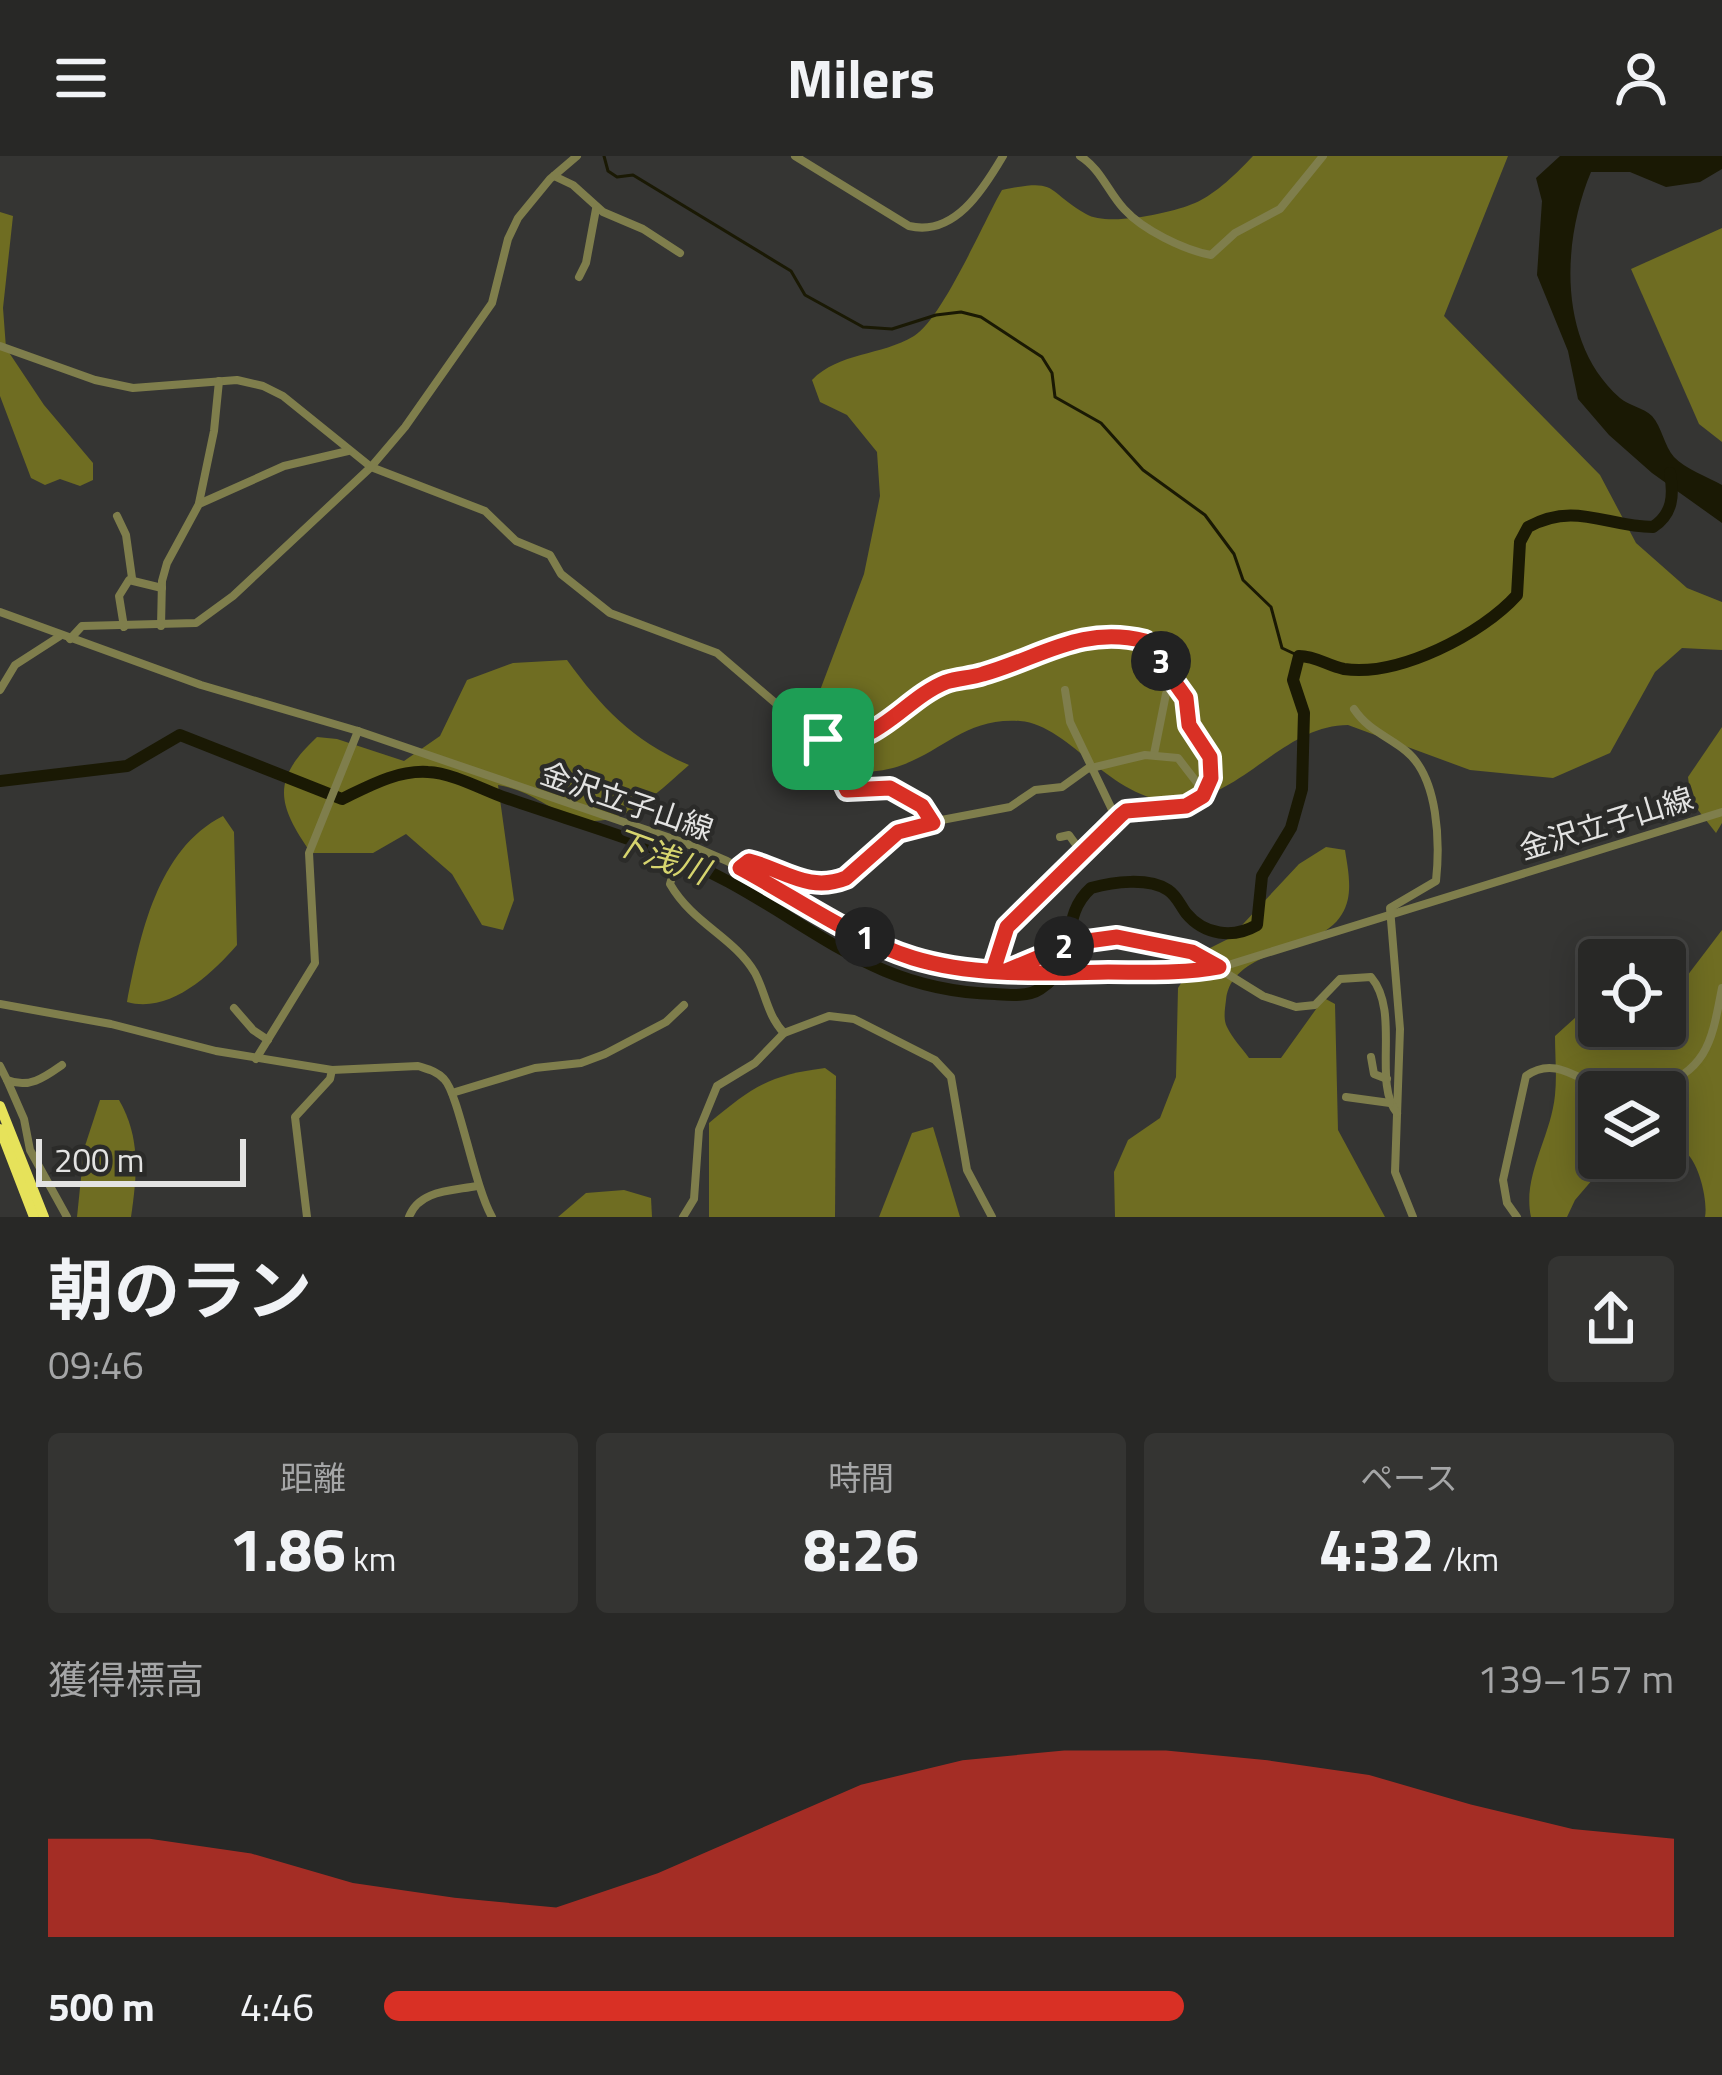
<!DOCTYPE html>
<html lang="ja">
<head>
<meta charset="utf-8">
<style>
  :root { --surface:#282826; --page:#343432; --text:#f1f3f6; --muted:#a5a6a7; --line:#444443; --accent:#d93025 }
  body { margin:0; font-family:"Titillium Web","Noto Sans JP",sans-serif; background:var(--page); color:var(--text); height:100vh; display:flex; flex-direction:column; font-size:45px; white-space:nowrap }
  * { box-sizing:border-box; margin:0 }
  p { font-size:39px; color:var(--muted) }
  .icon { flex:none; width:66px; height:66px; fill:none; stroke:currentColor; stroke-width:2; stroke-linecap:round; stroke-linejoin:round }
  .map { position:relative; height:1061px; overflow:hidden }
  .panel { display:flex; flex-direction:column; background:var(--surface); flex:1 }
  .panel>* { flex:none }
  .controls { position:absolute; left:1578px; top:783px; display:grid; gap:24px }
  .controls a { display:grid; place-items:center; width:108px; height:108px; border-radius:12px; background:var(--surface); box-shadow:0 6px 30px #0003,0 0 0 3px var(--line); font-size:60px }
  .scale { position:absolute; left:36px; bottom:30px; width:210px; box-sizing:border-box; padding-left:12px; border:6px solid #e3e3e2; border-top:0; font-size:33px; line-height:42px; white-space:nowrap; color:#e3e3e2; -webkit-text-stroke:9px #2b2b29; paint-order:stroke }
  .pin { position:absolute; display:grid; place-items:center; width:102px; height:102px; color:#fff; margin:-51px; border-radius:24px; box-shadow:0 6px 18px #0006 }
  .km { position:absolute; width:60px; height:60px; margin:-30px; border-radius:50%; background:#222; color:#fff; font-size:33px; line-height:60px; text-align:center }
  .round { display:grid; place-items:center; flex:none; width:126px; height:126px; border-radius:12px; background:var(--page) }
  .summary { display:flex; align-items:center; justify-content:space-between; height:204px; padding:0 48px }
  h1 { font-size:66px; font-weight:700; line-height:90px }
  .figures { display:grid; grid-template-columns:repeat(3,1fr); gap:18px; height:204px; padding:12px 48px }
  .figures div { display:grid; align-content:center; border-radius:12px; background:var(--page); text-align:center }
  .figures b { font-size:60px; font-weight:700 }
  .figures small { font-size:33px; font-weight:400 }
  .figures p { font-size:33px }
  .chart { height:336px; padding:24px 48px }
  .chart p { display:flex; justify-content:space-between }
  .chart svg { width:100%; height:216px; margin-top:12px; fill:var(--accent); opacity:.7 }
  ul { padding:0 48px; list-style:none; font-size:39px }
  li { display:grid; grid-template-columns:192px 144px 1fr; align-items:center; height:90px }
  li i { height:30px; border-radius:15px; background:var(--accent) }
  header { display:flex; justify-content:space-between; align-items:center; height:156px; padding:0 48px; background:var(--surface); font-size:54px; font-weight:700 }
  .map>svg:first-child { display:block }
  .forest { fill:#6f6d22 }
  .water { fill:#1a1904 }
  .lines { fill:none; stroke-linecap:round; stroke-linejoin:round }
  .stream { stroke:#1a1904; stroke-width:3 }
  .river { stroke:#1a1904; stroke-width:12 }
  .minor { stroke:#7f7e4c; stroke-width:8 }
  .highway { stroke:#e6e25a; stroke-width:10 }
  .route-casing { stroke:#fff; stroke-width:24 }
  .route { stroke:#d93025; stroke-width:15 }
  .labels { text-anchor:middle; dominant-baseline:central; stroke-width:9; stroke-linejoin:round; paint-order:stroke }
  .street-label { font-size:30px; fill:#e3e3e2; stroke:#2b2b29 }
  .water-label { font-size:33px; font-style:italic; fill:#d6d46e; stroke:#2b2b29 }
</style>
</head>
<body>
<header><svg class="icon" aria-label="menu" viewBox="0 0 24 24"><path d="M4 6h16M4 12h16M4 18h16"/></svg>Milers<svg class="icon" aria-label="person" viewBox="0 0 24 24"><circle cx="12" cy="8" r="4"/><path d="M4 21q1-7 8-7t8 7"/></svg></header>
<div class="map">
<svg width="1722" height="1061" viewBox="0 0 1722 1061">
  <rect width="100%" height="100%" fill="#353533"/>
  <g class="forest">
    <path d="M1253 0H1508L1444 160 1600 319 1636 387 1687 432 1722 446V494L1682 492 1655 516 1610 597 1553 622 1470 614 1348 569C1285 569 1244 639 1182 645 1114 651 1072 569 1020 565 963 561 942 598 893 612 869 618 843 617 819 615L808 588 819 537 864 418 880 340 877 296 847 259 820 246 812 224C839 196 881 200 914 180 942 163 983 67 1002 34 1060 22 1044 34 1086 58 1107 71 1172 57 1195 47 1216 38 1238 16 1253 0Z"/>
    <path d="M0 56 13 60 3 152 6 192 44 249 93 307V324L80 330 60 323 45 329 31 322 0 240Z"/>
    <path d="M1722 72V286L1699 268 1631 113Z"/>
    <path d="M567 504C602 552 633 585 689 609 658 636 621 676 575 662 546 652 532 635 498 629L514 744 503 774 482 769 452 718 406 678 373 697H311C277 648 271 624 317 581L337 583 404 605 440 580 467 524 513 507Z"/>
    <path d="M1722 571V667L1716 677 1691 645 1688 621Z"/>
    <path d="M223 660 234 676 237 789C211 819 169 858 127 846 140 780 157 693 223 660Z"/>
    <path d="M1326 691 1345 694C1348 714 1354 739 1342 758 1320 797 1231 791 1226 844 1225 853 1223 863 1227 871 1232 882 1242 892 1249 902H1281L1324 842 1335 848 1338 974 1385 1061H1115L1114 1016 1128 984 1160 962 1176 921 1178 832 1200 797 1230 782 1299 708Z"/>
    <path d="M1722 774V1061H1705C1708 1045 1699 1005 1684 995 1679 991 1671 991 1665 989V936H1599V1002H1611L1575 1044 1567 1061H1531C1522 1020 1551 981 1555 939 1557 920 1555 899 1555 880L1576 861 1599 856V870H1665V832L1687 820Z"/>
    <path d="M825 912 836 920 835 1061H709V967C752 931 769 919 825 912Z"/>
    <path d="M100 944H119C141 982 137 1019 131 1061H77L84 993Z"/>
    <path d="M933 971 960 1061H879L912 977Z"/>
    <path d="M624 1034 651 1042 652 1061H558L586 1037Z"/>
  </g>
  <path class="water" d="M1560 0H1722V13L1700 26 1666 31 1630 16H1591C1562 85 1557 187 1620 242 1628 249 1644 252 1652 260 1662 271 1664 290 1674 301 1685 313 1708 321 1722 329V367L1652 317 1609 279 1578 243 1568 195 1537 119 1542 45 1536 22Z"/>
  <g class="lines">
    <path class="stream" d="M604 0 608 15 617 21 633 19 791 115 805 139 863 171 892 173 936 159 961 156 981 161 1042 201 1052 217 1055 241 1101 267 1143 314 1205 359 1234 398 1243 424 1271 451 1282 492 1299 500"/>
    <path class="river" d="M0 625 127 610 180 579 342 643C369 630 397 614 428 616 453 617 483 634 506 642 580 668 661 689 729 726 824 778 880 835 995 838 1009 839 1028 841 1040 833 1083 805 1056 763 1091 732 1113 726 1148 721 1168 734 1177 740 1180 749 1186 757 1204 779 1233 783 1257 769L1262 720 1291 672 1302 633 1304 557 1293 524 1299 500C1316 500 1328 510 1344 513 1399 521 1482 478 1517 439L1520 386 1528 371C1575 345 1607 371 1653 371 1673 358 1674 339 1670 317"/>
    <g class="minor">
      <path d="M795 0 909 70C954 81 983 34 1003 0"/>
      <path d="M1080 0C1101 13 1108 36 1124 53 1143 74 1184 94 1211 99L1235 77 1280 53 1323 0"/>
      <path d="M554 20 573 29 603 56 643 73 680 97"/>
      <path d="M579 121 586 107 596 53"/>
      <path d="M0 190 95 224 133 232 237 224 263 230 283 240 371 311 485 355 516 385 550 399 561 418 610 457 717 497 808 575 830 585 848 584 886 570 901 554 946 526 982 518 1064 485H1145C1159 503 1182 525 1187 548 1190 557 1188 567 1192 576 1198 587 1210 595 1212 608 1221 659 1158 654 1127 655L1121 659 1007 771 993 814"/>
      <path d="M199 347 214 275 219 225"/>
      <path d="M117 360 126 379 132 422"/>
      <path d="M0 456 201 529 358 575 685 687 727 705 885 792 916 803 993 815H1197L1225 810 1722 656"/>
      <path d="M161 470 162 425 167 407 199 348 284 310 348 295"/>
      <path d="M124 471 119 440 129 424 162 432"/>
      <path d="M70 483 82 470 196 467 233 440 371 311 405 271 492 147 508 83 518 62 550 23 577 0"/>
      <path d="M0 534 15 509 60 480"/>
      <path d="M1065 534 1070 566 1117 664"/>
      <path d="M1354 553C1368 574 1387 580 1406 595 1439 622 1440 688 1436 725L1390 752 1400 873 1395 1016 1413 1061"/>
      <path d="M823 583 847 634 890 632 922 650 933 667"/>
      <path d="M1154 598 1166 538"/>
      <path d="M1060 681 1069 679 1082 697"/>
      <path d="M682 686 670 728C693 768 734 781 755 817 766 838 767 859 784 877"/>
      <path d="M740 712 749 705 810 728 836 726 910 670 1010 651 1035 634 1062 631 1087 613 1145 599 1178 602 1205 637"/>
      <path d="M1007 814 1076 786 1117 781 1192 796 1263 840 1296 851 1315 849 1340 823 1371 821C1401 856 1372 926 1397 957"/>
      <path d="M0 848 111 868 216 895 332 914 418 910C427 913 437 915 444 923 459 938 474 1030 492 1061"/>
      <path d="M234 852 253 874 268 884"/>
      <path d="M1371 901 1374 918 1387 923"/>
      <path d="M256 903 315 807 309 697 358 575"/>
      <path d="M0 910 7 924C29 933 45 921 62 909"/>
      <path d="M7 924 24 963 30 994 67 1061"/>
      <path d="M1649 936C1708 913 1711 889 1722 832"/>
      <path d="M452 937 535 912 581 907 605 898 666 866 684 849"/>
      <path d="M1346 941 1390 947"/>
      <path d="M307 1061 295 961 330 923 332 914"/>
      <path d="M409 1061C419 1034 451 1035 477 1030"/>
      <path d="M683 1061 694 1043 699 974 717 930 755 907 784 877 829 860 854 863 935 904 951 921 967 1014 992 1061"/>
      <path d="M1517 1061 1507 1047 1503 1024 1526 920C1558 897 1583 930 1615 936"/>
    </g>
    <g class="highway">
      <path d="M0 950 44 1061"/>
      <path d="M0 973 34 1061"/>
    </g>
  </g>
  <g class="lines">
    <defs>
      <path id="route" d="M823 583 847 634 890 632 922 650 933 667 898 676 846 722C809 737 784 714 749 705L740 712C796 742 853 783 913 802 975 821 1044 817 1108 816 1145 816 1182 818 1219 811L1192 796 1117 781 1073 787 1006 815H993L1007 771 1121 659 1126 655 1186 650 1203 640 1211 622 1210 601 1189 569 1186 542 1145 485C1081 469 1040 502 983 518 971 522 958 522 946 526 903 543 875 595 823 583"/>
    </defs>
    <use href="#route" class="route-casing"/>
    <use href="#route" class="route"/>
  </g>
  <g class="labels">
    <g class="street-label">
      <text transform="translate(627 645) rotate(19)">金沢立子山線</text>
      <text transform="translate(1606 667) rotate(-17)">金沢立子山線</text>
    </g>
    <g class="water-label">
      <text transform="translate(661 700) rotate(20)">下浅川</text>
    </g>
  </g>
</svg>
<div class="controls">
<a><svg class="icon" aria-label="locate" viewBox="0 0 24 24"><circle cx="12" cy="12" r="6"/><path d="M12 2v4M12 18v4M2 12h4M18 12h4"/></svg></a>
<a><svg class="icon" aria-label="layers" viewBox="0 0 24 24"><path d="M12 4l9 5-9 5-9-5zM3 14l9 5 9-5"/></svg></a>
</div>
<div class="scale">200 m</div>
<div class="pin" style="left:823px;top:583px;background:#1e9e55"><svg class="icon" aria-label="arrive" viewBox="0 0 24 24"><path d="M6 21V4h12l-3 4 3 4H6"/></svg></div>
<b class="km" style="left:865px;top:781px">1</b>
<b class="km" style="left:1064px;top:790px">2</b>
<b class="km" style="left:1161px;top:505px">3</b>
</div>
<section class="panel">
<div class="summary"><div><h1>朝のラン</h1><p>09:46</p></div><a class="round"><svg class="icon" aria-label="share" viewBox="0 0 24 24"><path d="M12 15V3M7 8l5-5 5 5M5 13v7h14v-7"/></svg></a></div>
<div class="figures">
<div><p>距離</p><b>1.86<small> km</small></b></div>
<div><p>時間</p><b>8:26</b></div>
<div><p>ペース</p><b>4:32<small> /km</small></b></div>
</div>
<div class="chart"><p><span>獲得標高</span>139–157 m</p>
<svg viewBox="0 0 160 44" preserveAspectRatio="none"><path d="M0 44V24L10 24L20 27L30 33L40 36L50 38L60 31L70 22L80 13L90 8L100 6L110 6L120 8L130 11L140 17L150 22L160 24V44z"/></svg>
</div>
<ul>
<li><b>500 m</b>4:46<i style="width:62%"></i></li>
</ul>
</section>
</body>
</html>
